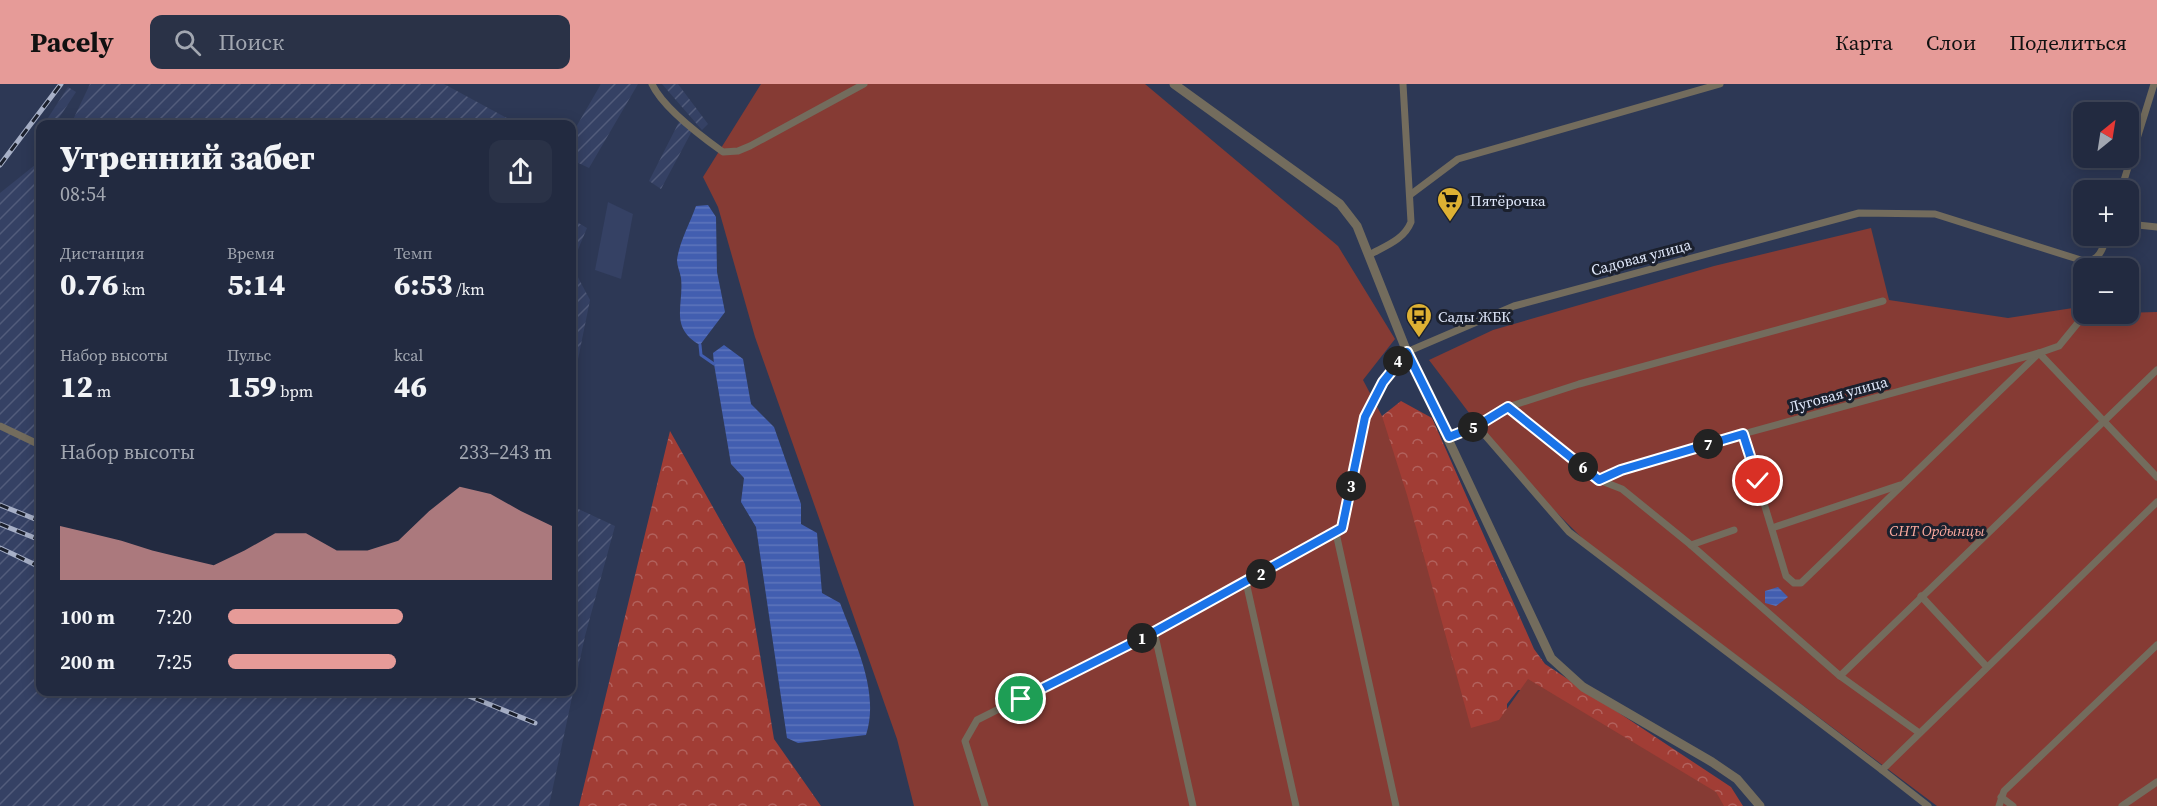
<!DOCTYPE html>
<html lang="ru">
<head>
<meta charset="utf-8">
<style>
  :root { --surface:#222a40; --page:#2a3247; --text:#f1f3f6; --muted:#a2a7b1; --line:#3f4659; --accent:#e69b98 }
  body { margin:0; font-family:"Source Serif 4",serif; background:var(--page); color:var(--text); height:100vh; display:flex; flex-direction:column; font-size:22px; white-space:nowrap }
  * { box-sizing:border-box; margin:0 }
  p { font-size:20px; color:var(--muted) }
  .icon { flex:none; width:33px; height:33px; fill:none; stroke:currentColor; stroke-width:2; stroke-linecap:round; stroke-linejoin:round }
  .map { position:relative; flex:1; overflow:hidden }
  .details { position:absolute; left:36px; top:36px; width:540px; height:576px; display:flex; flex-direction:column; background:var(--surface); border-radius:12px; box-shadow:0 3px 15px #0003,0 0 0 2px var(--line) }
  .details>* { flex:none }
  .needle { width:39px; rotate:30deg }
  .fabs { position:absolute; left:2073px; top:18px; display:grid; gap:12px }
  .fabs a { display:grid; place-items:center; width:66px; height:66px; border-radius:12px; background:var(--surface); box-shadow:0 3px 15px #0003,0 0 0 2px var(--line); font-size:30px }
  .pin { position:absolute; display:grid; place-items:center; width:51px; height:51px; color:#fff; margin:-26px; border:3px solid #fff; border-radius:50%; box-shadow:0 2px 6px #0007 }
  .km { position:absolute; width:30px; height:30px; margin:-15px; border-radius:50%; background:#222; color:#fff; font-size:16px; line-height:30px; text-align:center }
  .round { display:grid; place-items:center; flex:none; width:63px; height:63px; border-radius:12px; background:var(--page) }
  .head { display:flex; align-items:center; justify-content:space-between; height:102px; padding:0 24px }
  h1 { font-size:33px; font-weight:800; line-height:45px }
  .figures { display:grid; grid-template-columns:repeat(3,1fr); gap:9px; height:102px; padding:6px 24px }
  .figures div { display:grid; align-content:center }
  .figures b { font-size:30px; font-weight:800 }
  .figures small { font-size:16px; font-weight:400 }
  .figures p { font-size:16px }
  .chart { height:168px; padding:12px 24px }
  .chart p { display:flex; justify-content:space-between }
  .chart svg { width:100%; height:108px; margin-top:6px; fill:var(--accent); opacity:.7 }
  ul { padding:0 24px; list-style:none; font-size:20px }
  li { display:grid; grid-template-columns:96px 72px 1fr; align-items:center; height:45px }
  li i { height:15px; border-radius:8px; background:var(--accent) }
  header { display:flex; align-items:center; gap:36px; box-sizing:border-box; height:84px; padding:0 30px; background:var(--accent); color:#111 }
  header strong { font-size:28px }
  nav { display:flex; gap:33px; margin-inline-start:auto; font-size:21px }
  .search { width:420px; height:54px; background:var(--page); display:flex; align-items:center; gap:15px; box-sizing:border-box; padding:0 21px; border-radius:12px; color:var(--muted); font-size:22px }
  .map>svg:first-child { display:block }
  .built { fill:#354164 }
  .industrial { fill:url(#industrial-furrows) }
  .forest { fill:url(#forest-crowns) }
  .garden { fill:#863b34 }
  .water { fill:url(#water-rules) }
  .lines { fill:none; stroke-linecap:round; stroke-linejoin:round }
  .stream { stroke:#425eb0; stroke-width:3 }
  .minor { stroke:#736c5d; stroke-width:7 }
  .tertiary { stroke:#736c5d; stroke-width:9 }
  .rail-casing { stroke:#a7b0c7; stroke-width:5 }
  .rail { stroke:#1b202d; stroke-width:3; stroke-dasharray:9; stroke-linecap:butt }
  .route-casing { stroke:#fff; stroke-width:12 }
  .route { stroke:#1a73e8; stroke-width:8 }
  .labels { text-anchor:middle; dominant-baseline:central; stroke-width:6; stroke-linejoin:round; paint-order:stroke }
  .poi-label { font-size:15px; fill:#e1e9fc; stroke:#1b202d; text-anchor:start }
  .street-label { font-size:15px; fill:#e1e9fc; stroke:#1b202d }
  .park-label { font-size:15px; font-style:italic; fill:#fcaa9f; stroke:#1b202d }
</style>
</head>
<body>
<header>
<strong>Pacely</strong>
<div class="search"><svg class="icon" aria-label="search" viewBox="0 0 24 24"><circle cx="10" cy="10" r="6"/><path d="M15 15l6 6"/></svg>Поиск</div>
<nav><a>Карта</a><a>Слои</a><a>Поделиться</a></nav>
</header>
<div class="map">
<svg width="2157" height="722" viewBox="0 0 2157 722">
  <defs>
    <pattern id="industrial-furrows" width="10" height="10" patternUnits="userSpaceOnUse" patternTransform="scale(1.5)"><rect width="10" height="10" fill="#354164"/><path d="M-1 1l2-2M0 10L10 0M9 11l2-2" fill="none" stroke="#525c7b"/></pattern>
    <pattern id="forest-crowns" width="20" height="18" patternUnits="userSpaceOnUse" patternTransform="scale(1.5)"><rect width="20" height="18" fill="#a13d35"/><path d="M2 6a3 3 0 1 1 6 0M12 15a3 3 0 1 1 6 0" fill="none" stroke="#b2625d"/></pattern>
    <pattern id="water-rules" width="6" height="5" patternUnits="userSpaceOnUse" patternTransform="scale(1.5)"><rect width="6" height="5" fill="#425eb0"/><path d="M0 2.5h6" fill="none" stroke="#5d75bc"/></pattern>
  </defs>
  <rect width="100%" height="100%" fill="#2d3855"/>
  <path class="built" d="M608 118 633 130 621 195 595 186Z"/>
  <g class="industrial">
    <path d="M90 0H444L518 40H71Z"/>
    <path d="M601 0H638L589 84 572 76V50Z"/>
    <path d="M662 0H678L708 40 702 46Z"/>
    <path d="M68 3 76 8 55 40H44Z"/>
    <path d="M680 36 692 47 661 105 649 97Z"/>
    <path d="M35 81 40 86V608H572V422L615 442 585 552 549 722H0V109Z"/>
    <path d="M572 135 587 144 572 180Z"/>
    <path d="M572 182 590 216 572 305Z"/>
  </g>
  <g class="forest">
    <path d="M1401 317 1432 334 1534 565 1545 580 1731 703 1743 722H1713L1541 606H1518L1507 620V674L1479 722 1381 348 1382 332Z"/>
    <path d="M670 347 745 480 774 655 821 722H579Z"/>
  </g>
  <g class="garden">
    <path d="M761 0H1145L1338 162 1395 255 1363 296 1382 332 1407 411 1471 644 1499 636 1528 595 1716 708 1724 722H914L897 655 755 253 718 123 703 93Z"/>
    <path d="M1871 144 1889 216 2008 234 2073 224 2083 225 2084 230 2157 228V722H1937L1588 460 1507 379 1429 276 1493 246 1714 182Z"/>
  </g>
  <g class="water">
    <path d="M708 121 716 133 717 188 725 228 700 261C669 243 684 222 681 194 680 188 677 182 677 176 679 159 690 139 696 122Z"/>
    <path d="M724 261 743 275 751 320 774 343 801 420V440L817 449 822 509 840 519C855 559 880 608 866 651L798 659 787 654 756 443 741 418 744 394 731 380 714 280 713 269Z"/>
    <path d="M1778 503 1788 513 1776 522 1765 519V507Z"/>
  </g>
  <g class="lines">
    <path class="stream" d="M700 261 701 271 714 280"/>
    <g class="minor">
      <path d="M652 0C663 24 702 53 723 68L738 67 750 62 864 0"/>
      <path d="M2121 106 2154 0"/>
      <path d="M1410 111 1458 75 1720 0"/>
      <path d="M2128 140 2157 143"/>
      <path d="M1369 171C1385 162 1404 156 1411 138L1403 0"/>
      <path d="M1508 323 1579 300 1883 217"/>
      <path d="M0 342 40 361"/>
      <path d="M1477 342 1569 448 1882 686 2157 418"/>
      <path d="M1743 350 1786 492 1794 499H1801L2039 269 2157 393"/>
      <path d="M1449 353 1477 342 1508 323 1599 396 1622 405 1691 461 1840 592"/>
      <path d="M1599 396 1621 385 1743 350 2039 269 2059 262 2077 240"/>
      <path d="M1772 444 1900 401"/>
      <path d="M1336 449 1396 722"/>
      <path d="M1691 461 1734 446"/>
      <path d="M1246 498 1296 722"/>
      <path d="M1921 512 1987 583"/>
      <path d="M1154 547 1193 722"/>
      <path d="M1918 648 1840 592 2157 286"/>
      <path d="M1882 686 1928 722"/>
      <path d="M2001 713 2013 722"/>
      <path d="M985 722 965 657 977 636 1154 547 1342 444 1365 333 1383 298 1402 270 1514 222 1859 129 1935 130 2087 178C2100 175 2103 164 2107 152"/>
      <path d="M1999 722 2004 707 2157 561"/>
      <path d="M2122 722 2157 698"/>
    </g>
    <path class="tertiary" d="M1174 0 1340 120 1357 142 1407 268 1551 574 1583 603 1712 678 1737 695 1760 722"/>
    <defs>
      <g id="rail">
        <path d="M0 81 61 0"/>
        <path d="M0 421 40 437"/>
        <path d="M0 440 40 456"/>
        <path d="M0 464 40 483"/>
        <path d="M459 608 535 639"/>
      </g>
    </defs>
    <use href="#rail" class="rail-casing"/>
    <use href="#rail" class="rail"/>
  </g>
  <g class="lines">
    <defs>
      <path id="route" d="M1021 615 1154 548 1342 444 1365 333 1383 298 1407 268 1449 353 1477 342 1508 323 1599 396 1621 386 1743 350 1758 397"/>
    </defs>
    <use href="#route" class="route-casing"/>
    <use href="#route" class="route"/>
  </g>
  <defs>
    <symbol id="supermarket-pin" viewBox="-11 -11 22 30"><path d="M0 17L-7.5 6A9.5 9.5 0 1 1 7.5 6Z" fill="#deb133" stroke="#1b202d"/><path d="M-6-5.5h2.5l.6 2H6L4.5 2H-2.5L-4.4-4H-6ZM-1.5 3.2a1.3 1.3 0 1 0 .1 0ZM3 3.2a1.3 1.3 0 1 0 .1 0Z" fill="#111"/></symbol>
    <symbol id="bus-pin" viewBox="-11 -11 22 30"><path d="M0 17L-7.5 6A9.5 9.5 0 1 1 7.5 6Z" fill="#deb133" stroke="#1b202d"/><path d="M-5-6H5V4H4V6H2V4H-2V6H-4V4H-5ZM-3.5-4V0h7V-4ZM-3.5 1.2v1.5H-2V1.2ZM2 1.2v1.5H3.5V1.2Z" fill="#111"/></symbol>
  </defs>
  <g fill-rule="evenodd">
    <use href="#supermarket-pin" x="1435" y="101" width="30" height="40"/>
    <use href="#bus-pin" x="1404" y="217" width="30" height="40"/>
  </g>
  <g class="labels">
    <g class="poi-label">
      <text x="1470" y="116">Пятёрочка</text>
      <text x="1438" y="232">Сады ЖБК</text>
    </g>
    <g class="street-label">
      <text transform="translate(1641 173) rotate(-15)">Садовая улица</text>
      <text transform="translate(1838 310) rotate(-15)">Луговая улица</text>
    </g>
    <g class="park-label">
      <text x="1937" y="446">СНТ Ордынцы</text>
    </g>
  </g>
</svg>
<div class="fabs">
<a><svg class="needle" viewBox="-14 -14 28 28"><path d="M0-13l5 13h-10z" fill="#e53935"/><path d="M0 13l5-13h-10z" fill="#a2a7b1"/></svg></a>
<a>+</a>
<a>−</a>
</div>
<div class="pin" style="left:1021px;top:615px;background:#1e9e55"><svg class="icon" aria-label="arrive" viewBox="0 0 24 24"><path d="M6 21V4h12l-3 4 3 4H6"/></svg></div>
<div class="pin" style="left:1758px;top:397px;background:#d93025"><svg class="icon" aria-label="check" viewBox="0 0 24 24"><path d="M5 12l5 5 9-10"/></svg></div>
<b class="km" style="left:1142px;top:554px">1</b>
<b class="km" style="left:1261px;top:490px">2</b>
<b class="km" style="left:1351px;top:402px">3</b>
<b class="km" style="left:1398px;top:277px">4</b>
<b class="km" style="left:1473px;top:343px">5</b>
<b class="km" style="left:1583px;top:383px">6</b>
<b class="km" style="left:1708px;top:360px">7</b>
<section class="details">
<div class="head"><div><h1>Утренний забег</h1><p>08:54</p></div><a class="round"><svg class="icon" aria-label="share" viewBox="0 0 24 24"><path d="M12 15V3M7 8l5-5 5 5M5 13v7h14v-7"/></svg></a></div>
<div class="figures">
<div><p>Дистанция</p><b>0.76<small> km</small></b></div>
<div><p>Время</p><b>5:14</b></div>
<div><p>Темп</p><b>6:53<small> /km</small></b></div>
</div>
<div class="figures">
<div><p>Набор высоты</p><b>12<small> m</small></b></div>
<div><p>Пульс</p><b>159<small> bpm</small></b></div>
<div><p>kcal</p><b>46</b></div>
</div>
<div class="chart"><p><span>Набор высоты</span>233–243 m</p>
<svg viewBox="0 0 160 44" preserveAspectRatio="none"><path d="M0 44V22L10 25L20 28L30 32L40 35L50 38L60 32L70 25L80 25L90 32L100 32L110 28L120 16L130 6L140 9L150 16L160 22V44z"/></svg>
</div>
<ul>
<li><b>100 m</b>7:20<i style="width:54%"></i></li>
<li><b>200 m</b>7:25<i style="width:52%"></i></li>
</ul>
</section>
</div>
</body>
</html>
